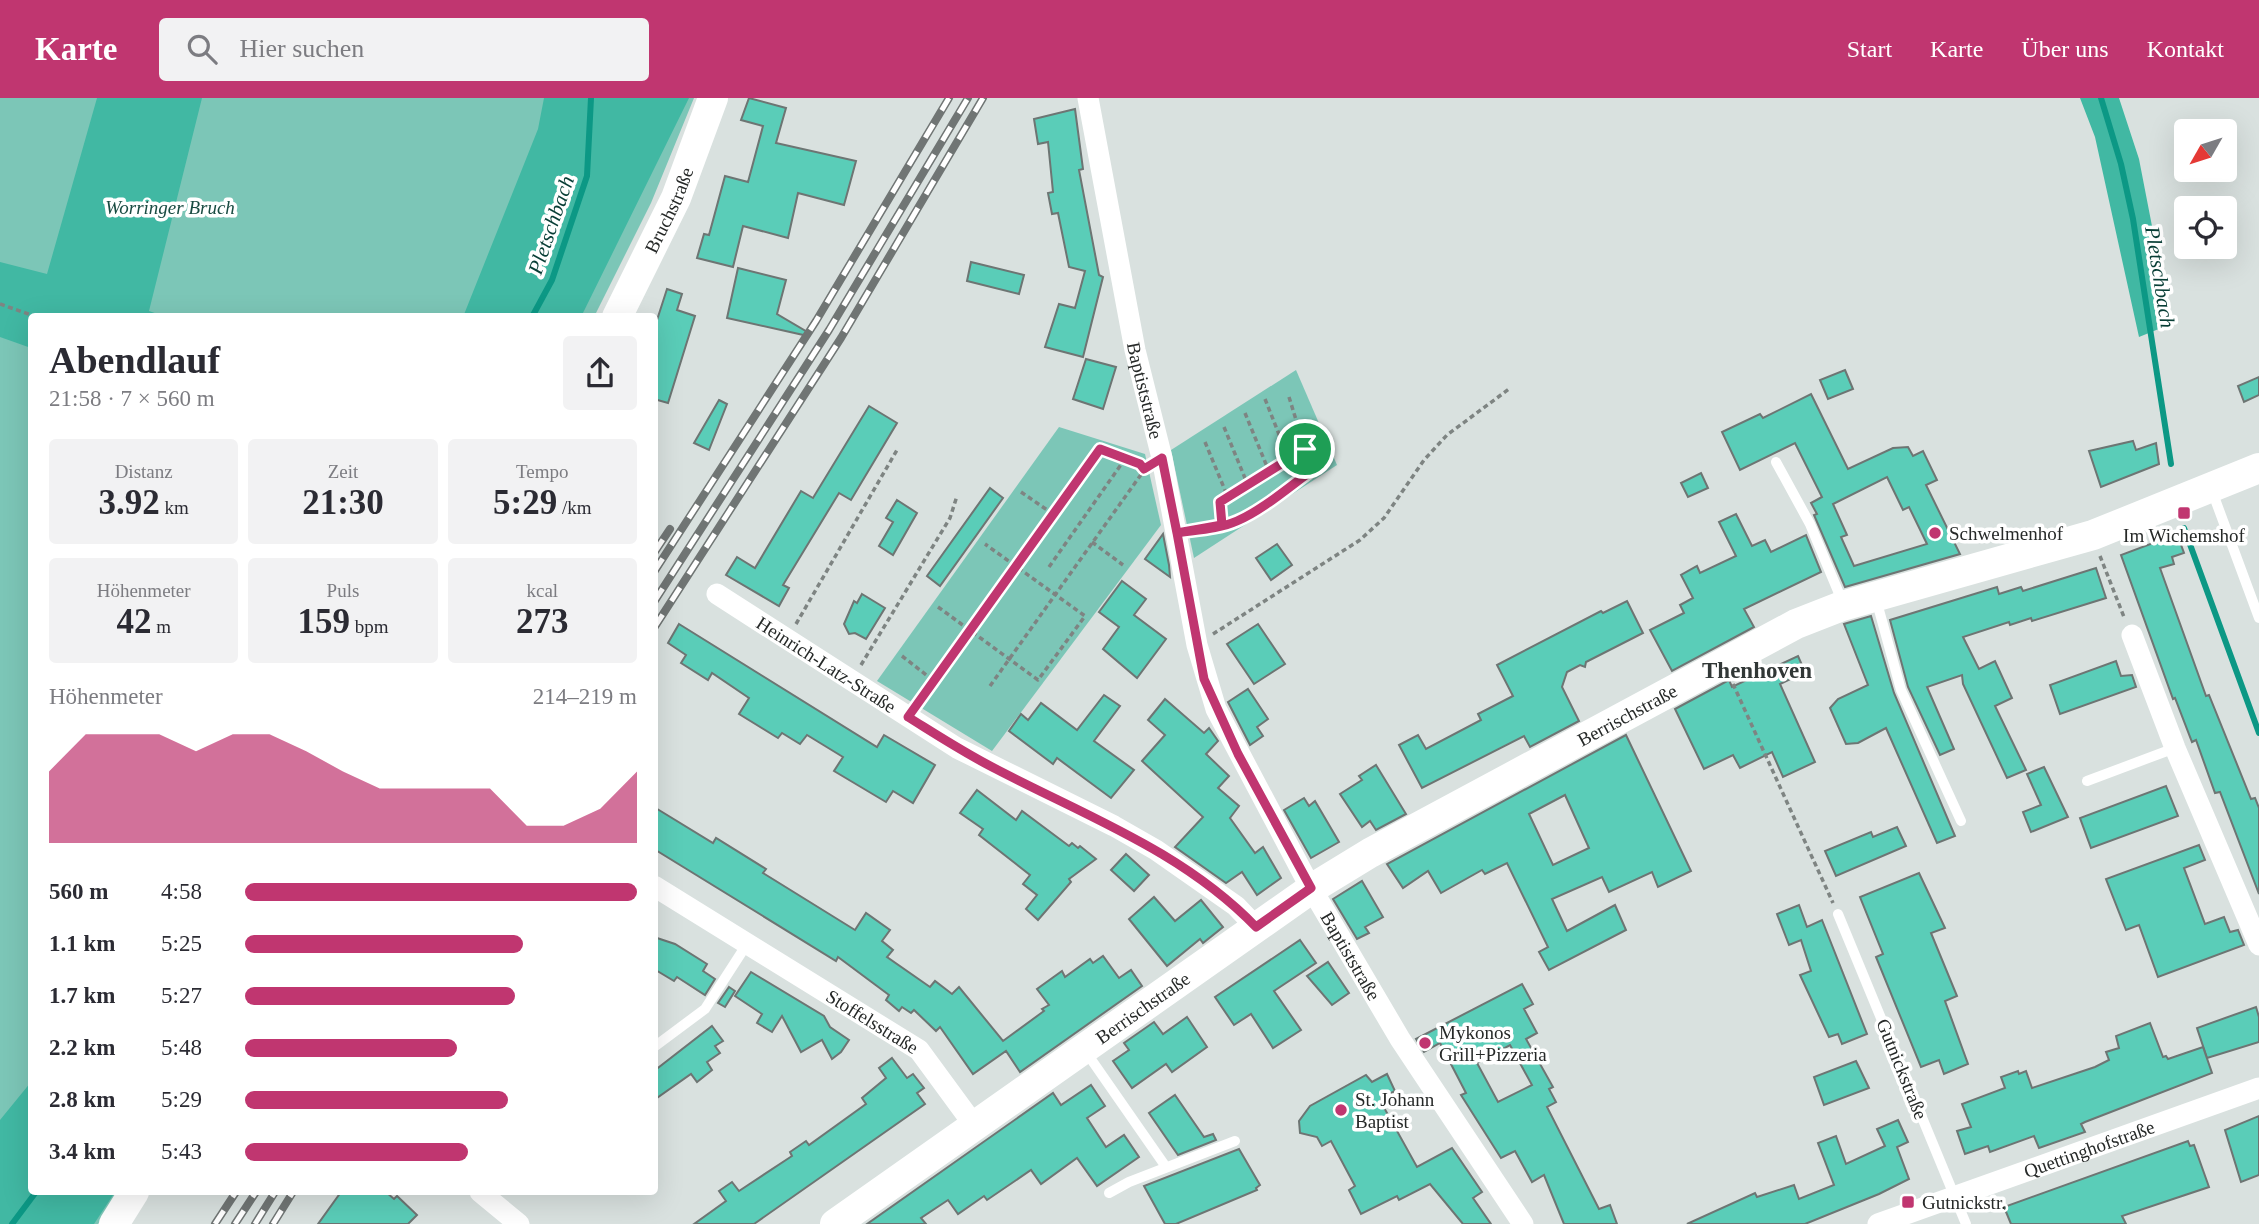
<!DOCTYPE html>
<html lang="de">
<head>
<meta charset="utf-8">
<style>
  :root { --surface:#fff; --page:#f2f2f3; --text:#2b2b33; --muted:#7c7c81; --accent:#c03670 }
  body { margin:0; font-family:Georgia,serif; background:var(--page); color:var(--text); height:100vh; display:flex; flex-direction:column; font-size:26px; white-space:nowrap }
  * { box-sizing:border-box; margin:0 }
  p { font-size:23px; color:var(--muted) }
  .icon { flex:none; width:38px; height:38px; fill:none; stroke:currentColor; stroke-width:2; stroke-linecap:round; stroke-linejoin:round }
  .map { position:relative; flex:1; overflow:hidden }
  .panel { position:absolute; left:28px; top:215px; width:630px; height:882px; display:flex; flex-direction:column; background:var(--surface); border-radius:7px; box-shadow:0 7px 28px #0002 }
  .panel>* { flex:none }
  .needle { width:46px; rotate:231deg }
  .controls { position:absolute; left:2174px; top:21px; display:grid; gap:14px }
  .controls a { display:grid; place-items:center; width:63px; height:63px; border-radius:7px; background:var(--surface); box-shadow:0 7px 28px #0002; font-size:35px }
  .pin { position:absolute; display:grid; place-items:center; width:60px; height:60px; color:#fff; margin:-30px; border:4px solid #fff; border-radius:50%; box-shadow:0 2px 7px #0007 }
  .round { display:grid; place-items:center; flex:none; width:74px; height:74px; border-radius:7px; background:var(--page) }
  .headline { display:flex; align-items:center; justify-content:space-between; height:119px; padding:0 21px }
  h1 { font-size:38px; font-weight:600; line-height:52px }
  .metrics { display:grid; grid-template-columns:repeat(3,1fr); gap:10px; height:119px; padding:7px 21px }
  .metrics div { display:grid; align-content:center; border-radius:7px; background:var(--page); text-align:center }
  .metrics b { font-size:35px; font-weight:600 }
  .metrics small { font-size:19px; font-weight:400 }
  .metrics p { font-size:19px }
  .chart { height:196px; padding:14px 21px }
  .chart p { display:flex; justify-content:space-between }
  .chart svg { width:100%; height:126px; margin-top:7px; fill:var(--accent); opacity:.7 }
  ul { padding:0 21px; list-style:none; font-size:23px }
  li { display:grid; grid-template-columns:112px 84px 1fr; align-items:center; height:52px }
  li i { height:18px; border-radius:9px; background:var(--accent) }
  header { display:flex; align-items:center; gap:42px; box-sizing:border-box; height:98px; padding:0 35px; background:var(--accent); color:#fff }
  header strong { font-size:33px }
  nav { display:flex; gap:38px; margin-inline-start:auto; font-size:24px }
  .search { width:490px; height:63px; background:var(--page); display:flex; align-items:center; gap:18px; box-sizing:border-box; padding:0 24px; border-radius:7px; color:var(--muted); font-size:26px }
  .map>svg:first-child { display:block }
  .green { fill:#7cc6b7 }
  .forest { fill:#41b8a3 }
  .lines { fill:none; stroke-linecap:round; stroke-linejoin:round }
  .stream { stroke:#0c9885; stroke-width:6 }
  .building { fill:#5acdb8; stroke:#6d7573; stroke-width:2; fill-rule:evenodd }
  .path { stroke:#7e8482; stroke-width:3.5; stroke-dasharray:5 3.5; stroke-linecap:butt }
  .lane { stroke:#fff; stroke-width:10 }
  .street { stroke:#fff; stroke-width:21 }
  .secondary { stroke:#fff; stroke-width:30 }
  .rail-casing { stroke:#707574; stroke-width:8 }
  .rail { stroke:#fff; stroke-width:5; stroke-dasharray:16; stroke-linecap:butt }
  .route-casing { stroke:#fff; stroke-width:14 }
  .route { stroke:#c03670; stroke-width:9 }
  .poi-dot { fill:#c03670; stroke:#fff; stroke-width:2.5 }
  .labels { text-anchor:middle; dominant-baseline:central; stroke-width:7; stroke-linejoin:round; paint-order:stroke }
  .park-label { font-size:19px; font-style:italic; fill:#194b42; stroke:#fff }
  .street-label { font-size:19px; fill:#262928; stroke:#fff }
  .poi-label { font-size:19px; fill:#262928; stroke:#fff; text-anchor:start }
  .water-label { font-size:21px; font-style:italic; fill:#083e36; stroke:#fff }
  .quarter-label { font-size:23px; font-weight:bold; fill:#313736; stroke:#fff }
</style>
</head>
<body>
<header>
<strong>Karte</strong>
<div class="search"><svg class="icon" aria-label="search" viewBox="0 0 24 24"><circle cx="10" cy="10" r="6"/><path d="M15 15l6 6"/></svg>Hier suchen</div>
<nav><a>Start</a><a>Karte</a><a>Über uns</a><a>Kontakt</a></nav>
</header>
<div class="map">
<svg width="2259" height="1126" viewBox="0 0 2259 1126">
  <rect width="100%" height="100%" fill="#d9e1df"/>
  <g class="green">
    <path d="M0 0H694L651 105 594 219H32V1094H119L98 1126H0Z"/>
    <path d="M1296 272 1337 367 1194 460 1171 352Z"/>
    <path d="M1059 329 1145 356 1161 427 992 653 877 583Z"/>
  </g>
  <g class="forest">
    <path d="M97 0H202L149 213 166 219H32L31 250 0 239V164L47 176Z"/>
    <path d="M544 0H689L581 219H463L538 31Z"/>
    <path d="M2080 0H2119L2139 61 2171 226 2139 239 2095 39Z"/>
    <path d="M31 984 32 1094H115L94 1126H0V1022Z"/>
  </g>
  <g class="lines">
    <g class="stream">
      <path d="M2101 0 2121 66 2133 121 2171 366"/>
      <path d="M532 219 552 182 587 78 591 0"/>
      <path d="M2184 430 2259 635"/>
      <path d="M12 1126 36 1094"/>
    </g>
  </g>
  <g class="building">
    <path d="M749 0 786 10 776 45 856 63 844 107 798 95 788 140 743 128 733 169 697 160 704 136 709 137 725 78 748 84 763 28 741 22Z"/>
    <path d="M1075 11 1083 71 1079 72 1099 177 1103 179 1083 259 1045 249 1059 206 1075 210 1085 173 1069 169 1058 115 1052 116 1048 95 1053 94 1048 44 1038 46 1034 21Z"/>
    <path d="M971 164 1024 177 1019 196 967 183Z"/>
    <path d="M738 170 786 182 777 216 809 235 808 238 727 220Z"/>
    <path d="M667 191 682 196 677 212 695 218 668 305 654 301V222H657Z"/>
    <path d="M1086 261 1116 269 1103 311 1073 301Z"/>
    <path d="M1845 272 1853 291 1828 301 1820 282Z"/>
    <path d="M2259 279V297L2244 304 2238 288Z"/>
    <path d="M1811 296 1848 371 1893 350 1908 349 1913 358 1923 353 1937 382 1926 387 1960 456 1845 489 1814 417 1817 416 1811 405 1822 399 1795 345 1740 372 1722 334 1760 316 1763 320ZM1887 379 1903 412 1909 409 1927 446 1854 468 1841 439 1847 437 1833 406Z"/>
    <path d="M719 302 727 306 709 352 694 345Z"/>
    <path d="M869 308 897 325 851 402 839 395 783 487 789 490 779 508 726 477 737 459 755 470 801 393 813 400Z"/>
    <path d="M2133 343 2136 352 2156 345 2159 366 2101 389 2089 353Z"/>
    <path d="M1701 375 1708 390 1688 399 1681 385Z"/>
    <path d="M990 390 1003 400 940 488 927 478Z"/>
    <path d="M897 402 917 415 893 457 879 448 893 424 886 420Z"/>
    <path d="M1736 416 1752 448 1765 442 1771 454 1806 437 1821 474 1744 511 1754 529 1672 573 1650 532 1684 515 1680 507 1693 500 1681 477 1697 468 1700 475 1736 458 1719 424Z"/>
    <path d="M1163 436 1169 467 1170 479 1145 461Z"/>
    <path d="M2177 436 2184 455 2172 459 2174 466 2160 470 2206 598 2209 597 2251 701 2255 700 2259 710V796L2220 694 2215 695 2196 642 2192 644 2175 600 2173 601 2121 457Z"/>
    <path d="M1277 446 1292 467 1271 482 1256 460Z"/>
    <path d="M2096 470 2106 500 2032 523 2031 520 2010 527 2009 524 1963 539 1979 571 1995 563 2012 600 1995 608 2026 672 2007 680 1963 586 1962 577 1927 589 1954 651 1940 657 1908 589 1890 522 1997 489 1999 496 2021 489 2023 493Z"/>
    <path d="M1122 483 1146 501 1134 517 1166 541 1137 580 1103 551 1119 529 1099 514Z"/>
    <path d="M862 496 885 510 866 541 855 535 849 536 844 526 854 503 857 505Z"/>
    <path d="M1627 503 1643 535 1586 564 1585 569 1580 567 1567 574 1562 589 1579 623 1530 649 1524 638 1422 690 1399 647 1418 637 1426 651 1481 622 1478 616 1513 598 1497 567 1601 513 1603 515Z"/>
    <path d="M1871 518 1894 595 1955 738 1937 745 1886 630 1858 645 1846 646 1830 610 1838 601 1868 587 1844 526Z"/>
    <path d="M679 526 877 649 884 637 935 667 913 705 893 693 886 704 834 673 843 659 807 637 800 646 782 635 778 640 739 616 749 600 712 575 708 582 681 565 686 557 668 545Z"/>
    <path d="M1258 526 1285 566 1254 586 1227 546Z"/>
    <path d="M1798 558 1805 574 1780 586 1815 664 1783 679 1772 654 1740 670 1733 657 1704 671 1675 611 1729 582 1732 589Z"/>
    <path d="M2116 563 2121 578 2132 577 2136 589 2060 616 2050 587Z"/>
    <path d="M1248 591 1268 621 1257 629 1263 638 1250 647 1228 604Z"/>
    <path d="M1104 597 1120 608 1094 643 1134 672 1111 700 1057 660 1053 666 1009 633 1021 616 1028 622 1041 605 1077 632Z"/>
    <path d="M1165 601 1204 635 1209 630 1218 643 1206 656 1229 678 1218 690 1239 708 1230 720 1255 755 1263 749 1281 780 1257 797 1242 774 1226 785 1175 749 1203 719 1142 663 1165 637 1148 622Z"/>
    <path d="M1626 637 1691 773 1658 789 1652 774 1609 794 1602 779 1552 801 1567 833 1615 807 1626 832 1549 872 1539 854 1548 849 1507 765 1485 776 1482 772 1441 795 1428 773 1403 790 1387 766ZM1565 697 1589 750 1553 767 1529 716Z"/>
    <path d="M1376 667 1406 716 1376 732 1370 723 1362 729 1340 696 1362 682 1359 678Z"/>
    <path d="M2044 669 2068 719 2031 734 2023 714 2041 707 2027 676Z"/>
    <path d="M2166 688 2178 718 2091 750 2080 720Z"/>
    <path d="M977 692 1016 722 1022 713 1069 748 1072 745 1078 750 1080 748 1096 761 1069 781 1071 784 1038 822 1026 811 1037 797 1023 786 1030 777 979 737 983 731 960 715Z"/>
    <path d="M1304 700 1309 708 1315 703 1339 744 1311 760 1284 712Z"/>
    <path d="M654 709 713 745 716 740 766 771 763 775 855 832 866 815 890 832 882 843 893 852 887 859 930 889 935 883 952 896 959 889 1003 943 1044 913 1042 911 1049 907 1037 891 1062 873 1065 879 1090 861 1093 865 1103 858 1119 880 1131 872 1142 888 1020 974 1006 953 973 976 940 929 936 933 914 912 911 915 902 909 899 913 886 902 889 897 838 859 836 863 654 751Z"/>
    <path d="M1897 729 1906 748 1836 778 1825 753 1871 734 1873 739Z"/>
    <path d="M2199 747 2205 762 2184 770 2205 826 2224 819 2230 834 2238 832 2244 847 2158 879 2139 827 2126 832 2106 781Z"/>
    <path d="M1126 756 1149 777 1134 793 1111 772Z"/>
    <path d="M1919 775 1945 830 1931 835 1957 898 1945 903 1968 966 1944 976 1939 962 1921 969 1876 859 1883 856 1860 799Z"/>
    <path d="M1362 783 1383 819 1365 829 1369 835 1357 841 1333 801Z"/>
    <path d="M1154 799 1175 823 1201 802 1223 829 1203 845 1200 841 1167 868 1129 821Z"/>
    <path d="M1799 807 1807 829 1822 822 1867 936 1842 946 1838 936 1829 939 1800 877 1811 873 1801 842 1789 847 1777 816Z"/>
    <path d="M654 839 675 846 707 866 703 873 715 881 705 897 677 879 674 883 654 871Z"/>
    <path d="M1300 842 1316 865 1274 893 1301 932 1273 950 1251 916 1234 927 1215 899Z"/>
    <path d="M1328 864 1349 895 1332 907 1307 878Z"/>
    <path d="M751 874 824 918 830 929 849 942 841 954 832 961 822 942 801 954 782 918 772 934 757 925 762 916 735 898Z"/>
    <path d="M1522 886 1533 906 1524 911 1537 935 1526 941 1553 989 1549 991 1556 1004 1547 1009 1599 1111 1610 1107 1617 1126H1564L1544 1077 1532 1084 1515 1053 1501 1060 1461 997 1466 995 1440 945 1424 954 1416 941ZM1510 947 1532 987 1498 1004 1477 965Z"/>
    <path d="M729 889 735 893 725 909 718 905Z"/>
    <path d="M2256 909 2259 919V944L2207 960 2197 930Z"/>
    <path d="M1187 919 1207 949 1172 974 1166 966 1132 990 1113 963 1129 952 1124 945 1154 924 1163 936Z"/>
    <path d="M2150 925 2163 959 2166 958 2168 961 2203 949 2212 975 2085 1024 2081 1026 2085 1034 2039 1050 2034 1038 1990 1054 1988 1048 1965 1056 1957 1033 1971 1029 1962 1006 2005 990 2001 979 2018 973 2019 976 2026 973 2032 990 2095 969 2109 962 2106 954 2119 950 2116 938Z"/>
    <path d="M712 928 723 943 715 948 720 955 707 964 712 972 697 984 691 976 654 1002V973Z"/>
    <path d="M892 960 907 980 913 976 924 990 917 995 925 1006 754 1126H694L726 1103 719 1093 732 1084 739 1093 792 1058 790 1054 806 1043 809 1047 866 1006 862 1000 886 980 879 970Z"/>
    <path d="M1856 963 1869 990 1824 1007 1814 979Z"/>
    <path d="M1387 976 1395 993 1381 1000 1382 1006 1417 1069 1452 1050 1482 1094 1473 1100 1491 1126H1463L1430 1086 1399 1102 1397 1098 1361 1116 1349 1092 1355 1088 1331 1043 1322 1048 1317 1039 1300 1035 1299 1023 1310 1008 1366 977 1372 984Z"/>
    <path d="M1091 987 1105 1008 1087 1020 1106 1049 1124 1037 1139 1059 1097 1088 1077 1060 1041 1086 1031 1072 987 1102 984 1098 958 1116 948 1102 921 1120 926 1126H867L1053 995 1061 1007Z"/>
    <path d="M1175 997 1204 1039 1213 1036 1216 1042 1178 1057 1149 1015Z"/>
    <path d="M2259 1018V1077L2241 1084 2225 1032Z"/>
    <path d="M1898 1022 1908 1044 1897 1049 1909 1081 1879 1096 1805 1126H1687L1755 1095 1757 1099 1794 1087 1799 1101 1834 1087 1818 1045 1836 1038 1846 1066 1885 1048 1877 1031Z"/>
    <path d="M2188 1043 2190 1048 2194 1047 2209 1089 2122 1118 2126 1126H2011L2004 1109Z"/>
    <path d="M1239 1051 1260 1087 1256 1090 1257 1092 1176 1126H1165L1144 1088Z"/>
    <path d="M341 1094H386L394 1101 397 1098 417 1117 408 1126H318Z"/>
  </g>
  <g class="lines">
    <g class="path">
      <path d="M0 206 37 219"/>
      <path d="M1289 299 1305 351"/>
      <path d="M1265 301 1288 359"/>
      <path d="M1245 315 1268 371"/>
      <path d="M1224 329 1247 385"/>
      <path d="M1205 344 1227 397"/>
      <path d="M1021 394 1053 416"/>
      <path d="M1196 432C1247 424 1276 397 1317 369V363L1305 351 1298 353 1227 398 1219 410 1222 427"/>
      <path d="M1092 444 1123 467"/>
      <path d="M2100 458 2124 519"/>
      <path d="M1049 469 1125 361"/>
      <path d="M938 509 1038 582 1085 518 985 446"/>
      <path d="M796 526 897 352"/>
      <path d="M1213 536 1360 442 1384 420 1424 362 1447 337 1509 291"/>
      <path d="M902 558 934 583"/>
      <path d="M861 567 950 420 957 398"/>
      <path d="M1733 586 1833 805"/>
      <path d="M990 588 1145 371"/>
      <path d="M920 603 1100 351 1142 369"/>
    </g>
    <g class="lane">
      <path d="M1776 364 1810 426 1843 505"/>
      <path d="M2212 393 2259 520"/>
      <path d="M1876 501 1901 592 1961 723"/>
      <path d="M2087 683 2175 650"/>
      <path d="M1838 816 1966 1126"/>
      <path d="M654 949 705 911 747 846"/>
      <path d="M1086 954 1166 1069"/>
      <path d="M1109 1095 1129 1084 1235 1043"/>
    </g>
    <g class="street">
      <path id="s1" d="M1088 0 1135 252 1162 360 1197 547 1216 611 1307 783 1400 941 1523 1126"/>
      <path id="s2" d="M717 496 957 650 1114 728 1156 752 1236 808 1256 829"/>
      <path d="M2132 537 2175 650 2259 847"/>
      <path id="s3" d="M654 788 919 952 974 1027"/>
      <path d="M480 1094 519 1126"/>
      <path id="s4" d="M1878 1126 2259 990"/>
    </g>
    <g class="secondary">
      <path id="s5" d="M617 219 676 100 713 0"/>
      <path d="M114 1126 134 1094"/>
      <path id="s6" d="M835 1126 1311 791 1370 755 1796 526 1842 508 2093 437 2259 370"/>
    </g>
    <defs>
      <g id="rail">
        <path d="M654 455 670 431"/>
        <path d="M654 474 816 223 949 0"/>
        <path d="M654 504 829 232 968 0"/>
        <path d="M654 530 841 240 983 0"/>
        <path d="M215 1126 236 1094"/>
        <path d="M235 1126 256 1094"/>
        <path d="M255 1126 275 1094"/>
        <path d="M273 1126 293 1094"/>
      </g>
    </defs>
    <use href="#rail" class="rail-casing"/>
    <use href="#rail" class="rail"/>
  </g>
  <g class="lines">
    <defs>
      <path id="route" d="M1305 351 1220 404 1222 427 1177 435 1162 360 1144 371 1140 366 1100 351 908 619C937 637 966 656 996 671 1086 718 1184 754 1256 829L1311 790 1238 656 1204 581 1177 435C1197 432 1219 431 1237 423 1265 411 1292 386 1317 369V363L1305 351"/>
    </defs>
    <use href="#route" class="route-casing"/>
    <use href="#route" class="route"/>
  </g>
  <g class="poi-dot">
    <rect x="2177" y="408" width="14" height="14" rx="3.5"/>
    <circle cx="1935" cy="435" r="7"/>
    <circle cx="1425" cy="945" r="7"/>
    <circle cx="1341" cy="1012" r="7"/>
    <rect x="1901" y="1097" width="14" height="14" rx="3.5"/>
  </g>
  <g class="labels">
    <g class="park-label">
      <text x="170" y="109">Worringer Bruch</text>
    </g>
    <g class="street-label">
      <text stroke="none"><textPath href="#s5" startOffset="119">Bruchstraße</textPath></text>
      <text stroke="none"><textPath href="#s1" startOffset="298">Baptiststraße</textPath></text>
      <text stroke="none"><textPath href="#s2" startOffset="130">Heinrich-Latz-Straße</textPath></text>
      <text stroke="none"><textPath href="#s6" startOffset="943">Berrischstraße</textPath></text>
      <text stroke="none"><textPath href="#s1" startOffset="906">Baptiststraße</textPath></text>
      <text stroke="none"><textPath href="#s6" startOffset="376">Berrischstraße</textPath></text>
      <text stroke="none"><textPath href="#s3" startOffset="257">Stoffelsstraße</textPath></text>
      <text transform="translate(1902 971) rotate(68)">Gutnickstraße</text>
      <text stroke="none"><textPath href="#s4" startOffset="224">Quettinghofstraße</textPath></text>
    </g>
    <g class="poi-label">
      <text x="1949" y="435">Schwelmenhof</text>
      <text x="2184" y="437" text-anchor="middle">Im Wichemshof</text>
      <text x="1439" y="934">Mykonos<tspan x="1439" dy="22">Grill+Pizzeria</tspan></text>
      <text x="1355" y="1001">St. Johann<tspan x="1355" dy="22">Baptist</tspan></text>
      <text x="1922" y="1104">Gutnickstr.</text>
    </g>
    <g class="water-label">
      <text transform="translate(551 127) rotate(-71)">Pletschbach</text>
      <text transform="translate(2160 179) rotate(81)">Pletschbach</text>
    </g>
    <g class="quarter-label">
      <text x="1757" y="572">Thenhoven</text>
    </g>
  </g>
</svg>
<div class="controls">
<a><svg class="needle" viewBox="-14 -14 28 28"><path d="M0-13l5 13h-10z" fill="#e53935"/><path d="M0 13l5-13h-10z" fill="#7c7c81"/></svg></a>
<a><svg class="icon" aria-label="locate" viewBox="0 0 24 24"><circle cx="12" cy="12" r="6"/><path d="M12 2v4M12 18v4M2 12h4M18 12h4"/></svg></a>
</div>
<div class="pin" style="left:1305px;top:351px;background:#1e9e55"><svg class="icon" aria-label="arrive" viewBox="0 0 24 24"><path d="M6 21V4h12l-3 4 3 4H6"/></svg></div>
<section class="panel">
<div class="headline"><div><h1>Abendlauf</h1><p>21:58 · 7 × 560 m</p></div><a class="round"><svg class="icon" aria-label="share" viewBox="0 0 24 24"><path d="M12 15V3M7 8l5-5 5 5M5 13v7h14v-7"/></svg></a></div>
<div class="metrics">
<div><p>Distanz</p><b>3.92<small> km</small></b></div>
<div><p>Zeit</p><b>21:30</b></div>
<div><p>Tempo</p><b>5:29<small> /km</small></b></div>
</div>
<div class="metrics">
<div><p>Höhenmeter</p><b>42<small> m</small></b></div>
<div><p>Puls</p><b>159<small> bpm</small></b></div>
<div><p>kcal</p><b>273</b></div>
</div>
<div class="chart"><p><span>Höhenmeter</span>214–219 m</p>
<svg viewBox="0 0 160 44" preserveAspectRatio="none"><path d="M0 44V19L10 6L20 6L30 6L40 12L50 6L60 6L70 12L80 19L90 25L100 25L110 25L120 25L130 38L140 38L150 32L160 19V44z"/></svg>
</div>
<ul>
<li><b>560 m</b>4:58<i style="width:100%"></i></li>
<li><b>1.1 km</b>5:25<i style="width:71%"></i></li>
<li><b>1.7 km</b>5:27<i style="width:69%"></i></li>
<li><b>2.2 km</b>5:48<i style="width:54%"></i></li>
<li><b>2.8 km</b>5:29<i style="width:67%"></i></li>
<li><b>3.4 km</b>5:43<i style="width:57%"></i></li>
</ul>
</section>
</div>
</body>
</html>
